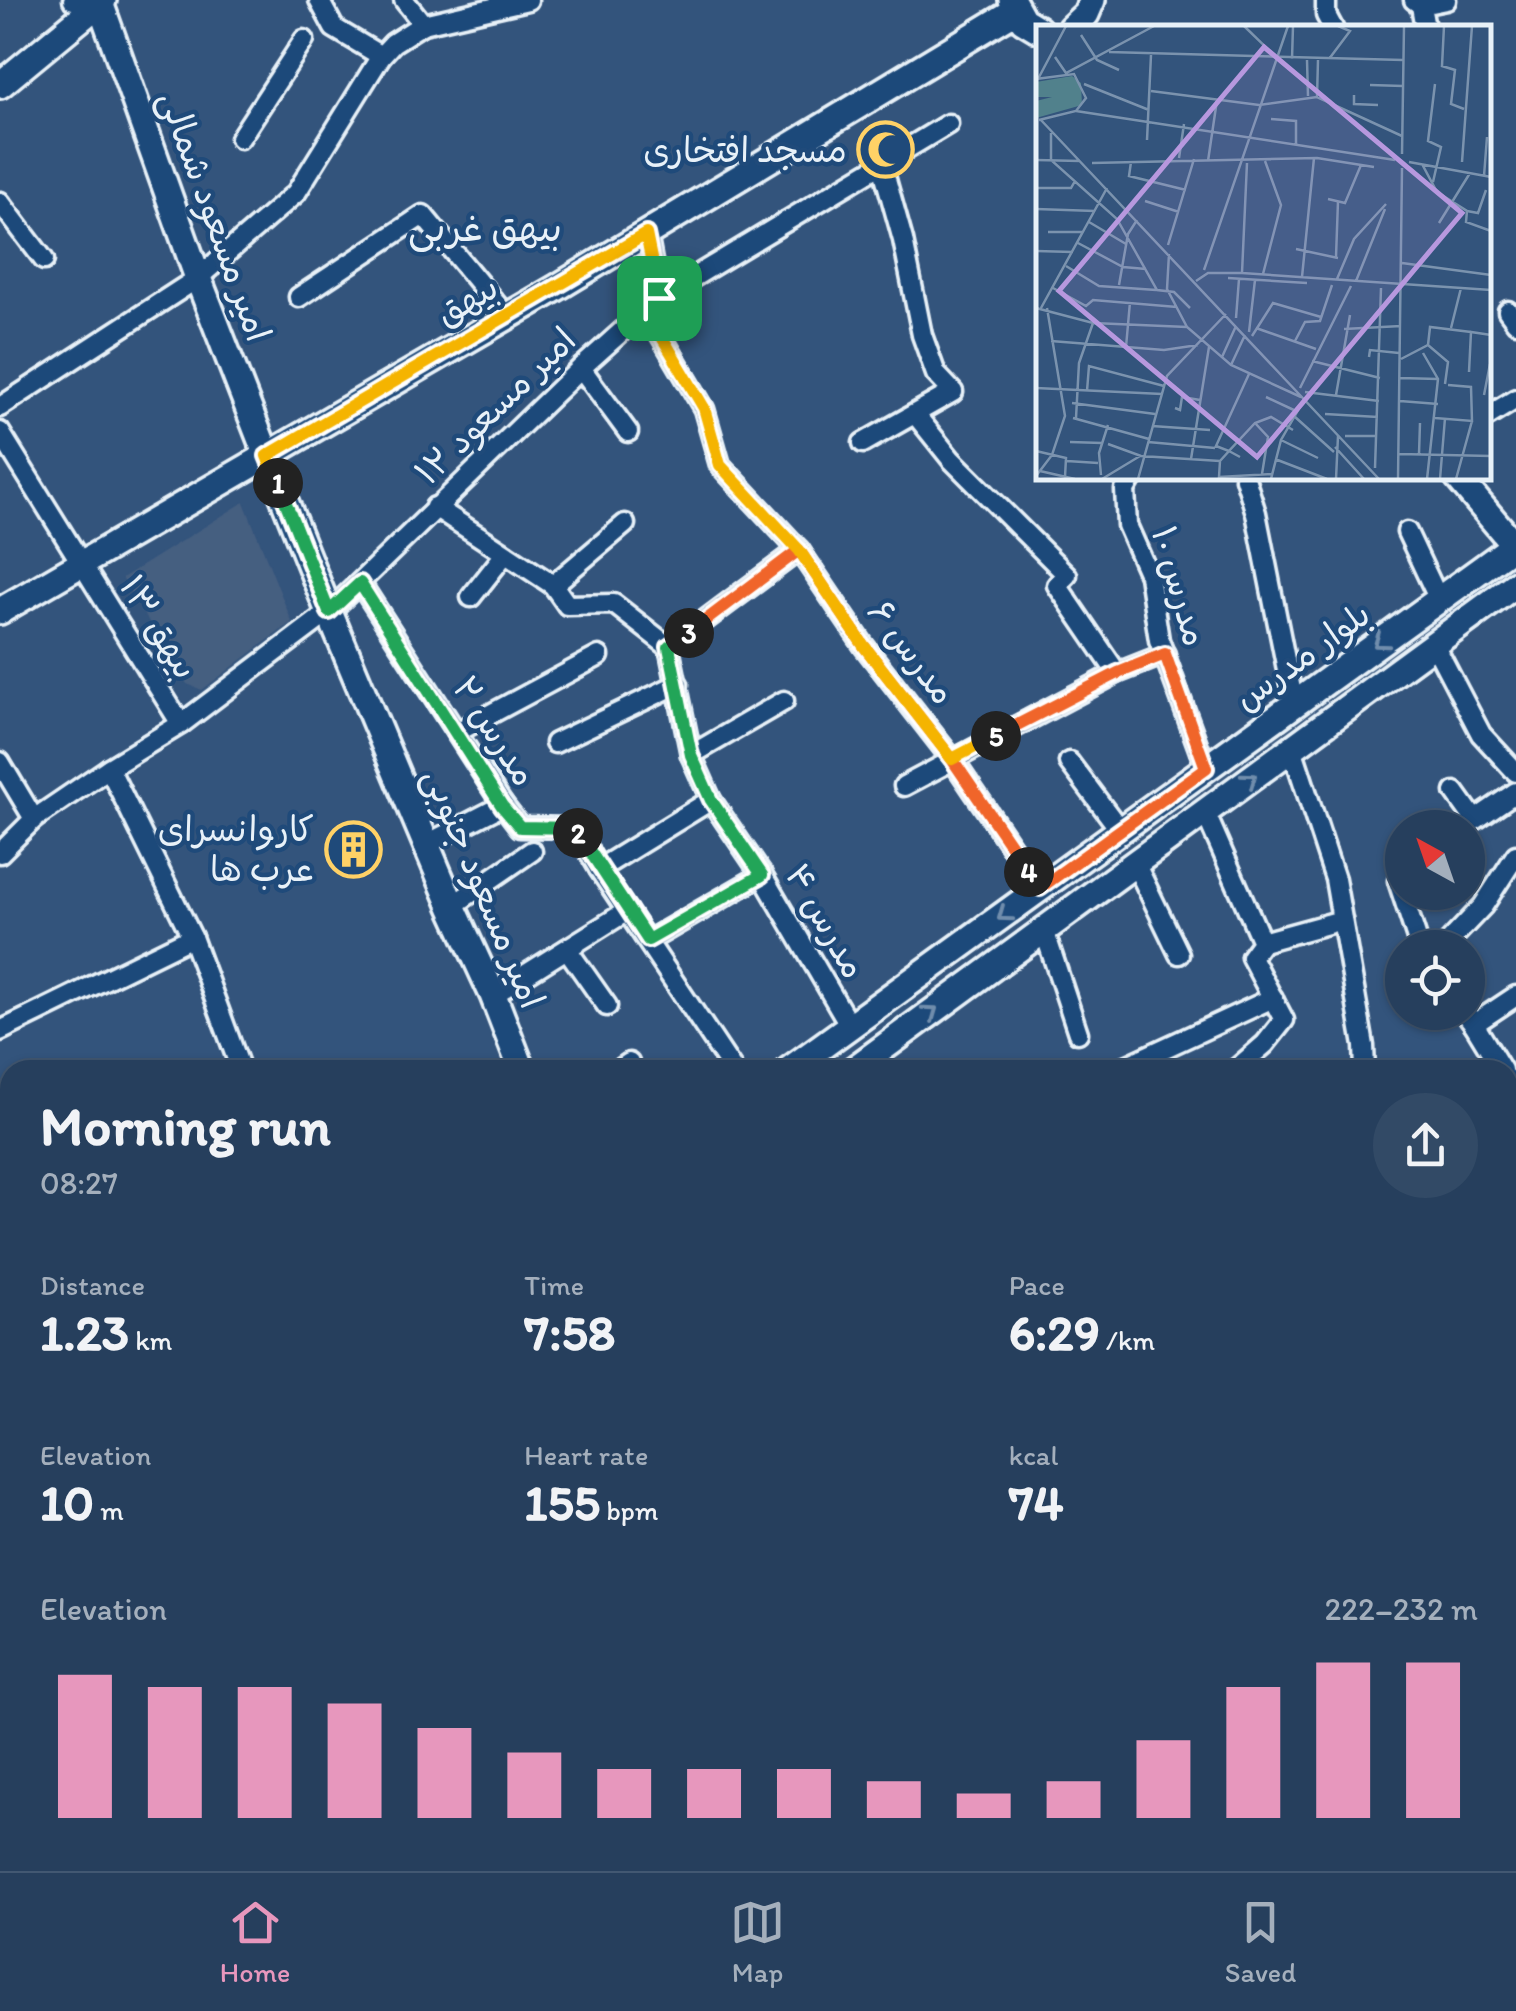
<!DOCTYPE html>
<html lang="en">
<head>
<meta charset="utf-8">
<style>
  :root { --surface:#263f5d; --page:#324a66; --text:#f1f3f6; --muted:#a4afbc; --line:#425872; --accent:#e797bd }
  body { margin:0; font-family:Itim,"Playpen Sans Arabic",sans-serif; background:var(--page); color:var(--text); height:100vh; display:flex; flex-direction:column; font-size:38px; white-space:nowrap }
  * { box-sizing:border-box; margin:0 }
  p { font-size:32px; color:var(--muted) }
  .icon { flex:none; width:55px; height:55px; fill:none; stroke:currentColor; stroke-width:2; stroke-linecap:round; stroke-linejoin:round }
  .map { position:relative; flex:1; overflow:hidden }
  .drawer { position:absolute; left:0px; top:1060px; width:1518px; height:812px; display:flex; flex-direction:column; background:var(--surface); border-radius:30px 30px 0 0; box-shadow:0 2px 8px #0004,0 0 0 2px var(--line) }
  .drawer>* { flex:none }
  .needle { width:65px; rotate:320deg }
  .tools { position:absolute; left:1385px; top:810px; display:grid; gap:20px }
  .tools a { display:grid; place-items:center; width:100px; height:100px; border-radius:50%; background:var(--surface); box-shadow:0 2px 8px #0004,0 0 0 2px var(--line); font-size:50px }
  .pin { position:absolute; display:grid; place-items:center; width:85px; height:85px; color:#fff; margin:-42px; border-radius:20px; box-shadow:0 5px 15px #0006 }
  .km { position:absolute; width:50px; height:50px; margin:-25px; border-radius:50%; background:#222; color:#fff; font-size:28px; line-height:50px; text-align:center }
  .round { display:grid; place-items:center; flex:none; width:105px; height:105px; border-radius:52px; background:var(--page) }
  .head { display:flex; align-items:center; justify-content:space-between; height:170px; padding:0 40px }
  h1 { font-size:55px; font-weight:800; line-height:75px }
  .metrics { display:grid; grid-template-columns:repeat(3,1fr); gap:15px; height:170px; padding:10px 40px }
  .metrics div { display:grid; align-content:center }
  .metrics b { font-size:50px; font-weight:800 }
  .metrics small { font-size:28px; font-weight:400 }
  .metrics p { font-size:28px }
  .chart { height:280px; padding:20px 40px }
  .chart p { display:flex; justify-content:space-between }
  .chart svg { width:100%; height:180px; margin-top:10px; stroke:var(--accent); stroke-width:6 }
  .tabs { display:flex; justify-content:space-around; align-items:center; height:140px; border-top:2px solid var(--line); background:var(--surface); font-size:28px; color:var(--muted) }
  .tabs a { display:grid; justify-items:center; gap:5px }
  .tabs .active { color:var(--accent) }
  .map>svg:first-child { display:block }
  .built { fill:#445e80 }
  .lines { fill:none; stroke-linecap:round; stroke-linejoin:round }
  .street-casing { stroke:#e8f1f8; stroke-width:25 }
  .secondary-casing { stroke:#e8f1f8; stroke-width:32 }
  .street { stroke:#1f4a7a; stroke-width:18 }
  .secondary { stroke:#1f4a7a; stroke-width:25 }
  .oneway { stroke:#6f8dac }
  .split-1-casing { stroke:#fff; stroke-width:20 }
  .split-2-casing { stroke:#fff; stroke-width:20 }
  .split-3-casing { stroke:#fff; stroke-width:20 }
  .split-4-casing { stroke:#fff; stroke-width:20 }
  .split-5-casing { stroke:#fff; stroke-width:20 }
  .split-6-casing { stroke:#fff; stroke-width:20 }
  .split-1 { stroke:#f5b400; stroke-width:12 }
  .split-2 { stroke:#22a559; stroke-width:12 }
  .split-3 { stroke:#22a559; stroke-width:12 }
  .split-4 { stroke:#f0652b; stroke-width:12 }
  .split-5 { stroke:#f0652b; stroke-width:12 }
  .split-6 { stroke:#f5b400; stroke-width:12 }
  .labels { text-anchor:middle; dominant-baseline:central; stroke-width:9; stroke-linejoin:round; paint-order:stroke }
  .poi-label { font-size:35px; fill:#e8f1f8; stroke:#1f4a7a; text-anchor:end }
  .street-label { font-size:35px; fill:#e8f1f8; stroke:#1f4a7a }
  .neighbourhood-label { font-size:38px; fill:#e8f1f8; stroke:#1f4a7a }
  .inset-road { fill:none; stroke:#7b93ae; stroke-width:2.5 }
  .view { fill:#b798de; fill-opacity:0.15; stroke:#b798de; stroke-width:5 }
  .inset-edge { fill:none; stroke:#e8f1f8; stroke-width:5 }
</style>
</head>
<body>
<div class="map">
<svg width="1516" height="1871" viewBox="0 0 1516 1871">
  <rect width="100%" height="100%" fill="#33547c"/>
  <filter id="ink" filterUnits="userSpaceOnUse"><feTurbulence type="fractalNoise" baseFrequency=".01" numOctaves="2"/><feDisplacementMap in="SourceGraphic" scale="20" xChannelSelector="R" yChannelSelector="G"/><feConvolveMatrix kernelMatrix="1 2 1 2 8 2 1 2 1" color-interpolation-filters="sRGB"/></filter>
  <g filter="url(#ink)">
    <path class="built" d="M244 502 292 622 202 690 187 684 122 578Z"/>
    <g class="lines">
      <defs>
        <g id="street">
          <path d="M73 0 100 2"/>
          <path d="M319 0 334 28 381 56"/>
          <path d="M404 0 423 24"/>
          <path d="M1326 0V15L1333 28"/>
          <path d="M1414 0 1421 5 1446 0"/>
          <path d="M1420 0 1425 28"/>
          <path d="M240 138 304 40"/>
          <path d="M0 202 44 260"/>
          <path d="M647 234 659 298"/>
          <path d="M299 297 423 215 507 317"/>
          <path d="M646 310 704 409 720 465 799 550 864 646 952 759 1040 889"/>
          <path d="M1508 311 1516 322"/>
          <path d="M581 368 628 432"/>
          <path d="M0 407 198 278 296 193 381 56 393 43 423 24 528 0"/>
          <path d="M915 414 951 459 1067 575 1057 585 1117 673"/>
          <path d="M1488 416 1516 399"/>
          <path d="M0 432 181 724"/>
          <path d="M863 443 953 392 936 374 922 335 903 240 882 165"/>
          <path d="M1132 478 1125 490 1127 525 1149 575 1159 640 1206 768"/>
          <path d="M1245 478 1256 513 1294 705"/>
          <path d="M435 507 553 585 567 605 614 604 669 647 691 755 711 800 762 875 850 1026"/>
          <path d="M1407 532 1439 600"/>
          <path d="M360 583 503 805 520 827 575 828 599 869 733 1070"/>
          <path d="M553 585 625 524"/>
          <path d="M471 597 505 554"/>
          <path d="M1434 644 1481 734 1516 772"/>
          <path d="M669 647 799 550"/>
          <path d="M457 732 599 656"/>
          <path d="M555 743 678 684"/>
          <path d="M1292 748 1335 879 1364 1046 1365 1070"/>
          <path d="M691 755 784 701"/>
          <path d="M0 762 34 819"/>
          <path d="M1069 762 1120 830"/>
          <path d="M109 768 192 937 241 1070"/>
          <path d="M904 786 1117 673 1165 654"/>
          <path d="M1455 792 1475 820 1516 792"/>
          <path d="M1205 812 1262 942 1251 957 1284 1020 1265 1044 1235 1070"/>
          <path d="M427 844 503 805"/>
          <path d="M0 853 34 819 109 768 181 724 329 612 581 368 659 298 948 124"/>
          <path d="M1135 863 1179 954"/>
          <path d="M599 869 711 800"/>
          <path d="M1398 881 1420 948"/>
          <path d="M452 906 532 851"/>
          <path d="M1044 930 1078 1033"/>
          <path d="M648 941 762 875"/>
          <path d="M1262 942 1342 920"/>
          <path d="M1443 948 1483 906 1516 855"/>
          <path d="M567 949 607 1006"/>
          <path d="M493 995 627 911"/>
          <path d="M1465 1012 1474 1024 1502 1070"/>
          <path d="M1474 1024 1516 996"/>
          <path d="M0 1031 192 937"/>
          <path d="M619 1070 629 1063"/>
          <path d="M1117 1070 1273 998"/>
          <path d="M1508 1079 1516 1093"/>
          <path d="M1508 1202 1516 1199"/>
          <path d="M1508 1294 1512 1292"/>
          <path d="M0 1332 10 1334"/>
          <path d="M1508 1383 1516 1377"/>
          <path d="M0 1429 10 1428"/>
          <path d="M1508 1430 1516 1500"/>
          <path d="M1508 1516 1516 1514"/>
          <path d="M0 1562 10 1560"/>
          <path d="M1508 1625 1516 1624"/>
          <path d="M0 1720 10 1719"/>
          <path d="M1508 1808 1516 1835"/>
          <path d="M602 1862 607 1871"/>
          <path d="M681 1862 683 1864"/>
          <path d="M811 1862 814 1871"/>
          <path d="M1066 1862 1071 1871"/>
          <path d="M1266 1862 1267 1871"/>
          <path d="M12 1871 54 1862"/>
          <path d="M291 1871 301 1862"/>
          <path d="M508 1871 521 1862"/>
          <path d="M976 1871 991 1862"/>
          <path d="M1371 1871 1372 1862"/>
        </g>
        <g id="secondary">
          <path d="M99 0 198 278 267 456 329 612 452 906 493 995 522 1070"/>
          <path d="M1012 0 1023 20 1038 29"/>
          <path d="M1071 28 1086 14 1092 0"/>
          <path d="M0 85 103 0"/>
          <path d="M1458 478 1516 547"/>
          <path d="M0 611 558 287 1016 10"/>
          <path d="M789 1070 1516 544"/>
          <path d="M853 1070 1516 584"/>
          <path d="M0 1212 10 1213"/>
          <path d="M0 1240 10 1241"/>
          <path d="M1508 1402 1516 1403"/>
          <path d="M1508 1430 1516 1431"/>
        </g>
      </defs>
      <use href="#street" class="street-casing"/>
      <use href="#secondary" class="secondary-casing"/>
      <use href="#street" class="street"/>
      <use href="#secondary" class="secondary"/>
    </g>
    <defs><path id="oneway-chevron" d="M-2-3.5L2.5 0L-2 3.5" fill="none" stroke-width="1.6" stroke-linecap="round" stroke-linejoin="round" transform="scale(2.5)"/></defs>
    <g class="oneway">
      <use href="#oneway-chevron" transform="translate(1380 642) rotate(144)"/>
      <use href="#oneway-chevron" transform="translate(1250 779) rotate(-36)"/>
      <use href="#oneway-chevron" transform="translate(1004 915) rotate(144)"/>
      <use href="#oneway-chevron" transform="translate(931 1012) rotate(-36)"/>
    </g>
  </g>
  <g class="lines" filter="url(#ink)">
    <defs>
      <path id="split-1" d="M278 483 267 456 646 234 659 298"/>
      <path id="split-2" d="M278 483 329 612 360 583 502 806 520 827 575 828 578 833"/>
      <path id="split-3" d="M578 833 648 940 762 875 711 800 691 755 669 647 689 633"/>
      <path id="split-4" d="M689 633 799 550 864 646 952 759 1029 872"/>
      <path id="split-5" d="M996 736 1118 673 1165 654 1206 768 1040 888 1029 872"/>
      <path id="split-6" d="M659 298 646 310 704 408 720 465 799 550 864 646 952 759 996 736"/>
    </defs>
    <use href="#split-1" class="split-1-casing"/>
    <use href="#split-2" class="split-2-casing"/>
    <use href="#split-3" class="split-3-casing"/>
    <use href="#split-4" class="split-4-casing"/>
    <use href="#split-5" class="split-5-casing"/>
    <use href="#split-6" class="split-6-casing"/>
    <use href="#split-1" class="split-1"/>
    <use href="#split-2" class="split-2"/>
    <use href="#split-3" class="split-3"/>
    <use href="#split-4" class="split-4"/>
    <use href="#split-5" class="split-5"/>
    <use href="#split-6" class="split-6"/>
  </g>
  <defs>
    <symbol id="mosque-ring" viewBox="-11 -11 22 22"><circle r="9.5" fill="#1f4a7a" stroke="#ffd166" stroke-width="1.5"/><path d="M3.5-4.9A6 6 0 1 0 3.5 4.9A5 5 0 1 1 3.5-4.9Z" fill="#ffd166"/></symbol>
    <symbol id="building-ring" viewBox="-11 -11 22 22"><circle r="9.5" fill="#1f4a7a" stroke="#ffd166" stroke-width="1.5"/><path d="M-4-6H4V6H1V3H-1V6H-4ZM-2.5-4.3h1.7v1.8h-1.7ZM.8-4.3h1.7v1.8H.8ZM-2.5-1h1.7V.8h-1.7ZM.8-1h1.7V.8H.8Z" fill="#ffd166"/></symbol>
  </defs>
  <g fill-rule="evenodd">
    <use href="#mosque-ring" x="854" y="118" width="63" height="63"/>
    <use href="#building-ring" x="322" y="818" width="63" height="63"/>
  </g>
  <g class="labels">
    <g class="poi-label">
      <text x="847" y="150">مسجد افتخاری</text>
      <text x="314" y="829">کاروانسرای<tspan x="314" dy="40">عرب ها</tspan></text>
    </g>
    <g class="street-label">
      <text transform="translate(215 216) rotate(70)">امیر مسعود شمالی</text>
      <text transform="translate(467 300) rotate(-30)">بیهق</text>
      <text transform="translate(495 406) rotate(-44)">امیر مسعود ۱۲</text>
      <text transform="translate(1180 586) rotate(74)">مدرس ۱۰</text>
      <text transform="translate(159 627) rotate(58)">بیهق ۱۳</text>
      <text transform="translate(912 652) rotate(53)">مدرس ۶</text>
      <text transform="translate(1302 656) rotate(-36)">بلوار مدرس</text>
      <text transform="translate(495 731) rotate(57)">مدرس ۲</text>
      <text transform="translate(484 888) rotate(67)">امیر مسعود جنوبی</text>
      <text transform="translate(826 921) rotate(60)">مدرس ۴</text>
    </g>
    <g class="neighbourhood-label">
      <text x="485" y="228">بیهق غربی</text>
    </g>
  </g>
  <g transform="translate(1036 25)">
    <rect width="455" height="455" fill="#33547c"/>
    <path d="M36 51 45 58 46 80 0 93V76L16 72H0V57Z" fill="#51818c"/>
    <path class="inset-road" d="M208 1 240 32M408 1 406 41 419 45 415 79 428 84M45 10 61 35 83 45M73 27 367 35M19 32 30 48 118 1M256 34 257 1M293 34 314 6 302 1M271 35 272 71M0 54 38 49 50 73 40 86 3 95M2 54 30 1M48 59 113 85M334 60 367 61M115 66 223 80 281 72 366 111M318 70V79L342 80M281 72 282 35M40 86 359 135M4 94 343 454M235 94 260 96V119M15 108V135L81 194 121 265 138 267 154 283M111 115 115 30M366 129 368 1M143 133 148 99M0 135 44 136M172 136 181 75M95 137 93 151 150 165M373 137 455 152M426 137 436 1M56 138 281 133 338 142M386 139 401 167 431 186 430 197 455 206M448 151 451 112M397 157 405 122 392 116 399 59M0 163H35L39 156M292 174 309 178 325 140M109 176 143 187M0 184 59 186M431 186 442 188 450 165M53 197 90 219M403 198 434 148M12 207H47M42 218 87 242 110 244M132 220 158 134M260 224 302 233M0 226 37 227M133 229 131 264 151 302 195 340 265 372M300 232 302 176M366 238 455 250M30 241 63 261 120 265M168 245 252 1M206 248 211 138M227 249 245 180 229 136M266 252 278 133M192 253 271 258M301 254 318 214 350 179M160 256 172 248H206L455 265M320 256 349 184M83 260 92 209 101 195M17 263 50 281 57 275 141 282M0 283 57 298 151 302M5 283 71 163M200 293 203 254M220 303 280 324M415 303 425 263M308 304 365 301M213 307 219 255M216 311 237 278 285 292M15 316 128 325 162 320M259 316 269 297 284 296 296 260M392 320 394 302 435 307M90 322 94 277M387 328 402 354 391 454M186 332 200 301M333 332 334 325 363 328M365 334 392 320 412 337 409 359M276 336 344 353M195 340 209 310M433 347 435 307 455 310M364 353 402 354M0 363 126 369M264 363 315 261M51 366 53 341 128 361M269 367 343 376M300 370 314 290M448 370 454 339M230 372 260 386M364 376 402 379M36 378 119 389M139 383 144 385 146 372 164 375M289 389 342 392M258 391 298 427M37 393 113 414M40 393 43 338 57 298M399 393 436 396 435 362 412 360M219 398 232 412 226 449M116 401 174 405M309 411H341M245 415 282 433M34 417 66 418M112 417 179 423M72 419 105 431 184 436M299 422 328 454M0 426 30 433 29 452M363 429 455 431M383 429 384 398M204 432 193 426 219 398 235 392 257 405M155 434 173 322M239 434 291 454M31 436 62 438M184 436 193 426 180 421 213 349M184 436 183 452 236 449M339 443 345 263M4 446 39 454M65 450 63 428 72 400M0 451 16 430 29 391 11 283M66 454 104 431M102 454 131 351 190 289M235 454 245 415 268 375M300 454 302 411M362 454 366 143M404 454 409 393M420 454 436 396"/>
    <path class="view" d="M228 22 426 188 221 432 23 266Z"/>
    <rect width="455" height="455" class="inset-edge"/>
  </g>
</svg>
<div class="tools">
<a><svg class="needle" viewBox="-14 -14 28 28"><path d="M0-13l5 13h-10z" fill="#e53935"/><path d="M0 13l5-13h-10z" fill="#a4afbc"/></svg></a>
<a><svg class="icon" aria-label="locate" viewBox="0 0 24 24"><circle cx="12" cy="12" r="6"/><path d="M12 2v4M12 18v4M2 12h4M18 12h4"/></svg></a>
</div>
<div class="pin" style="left:659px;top:298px;background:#1e9e55"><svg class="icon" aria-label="arrive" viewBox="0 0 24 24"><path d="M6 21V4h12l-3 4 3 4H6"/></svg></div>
<b class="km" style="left:278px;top:483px">1</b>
<b class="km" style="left:578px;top:833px">2</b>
<b class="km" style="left:689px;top:633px">3</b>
<b class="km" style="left:1029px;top:872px">4</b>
<b class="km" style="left:996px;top:736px">5</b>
<section class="drawer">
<div class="head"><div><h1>Morning run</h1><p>08:27</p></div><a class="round"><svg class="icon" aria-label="share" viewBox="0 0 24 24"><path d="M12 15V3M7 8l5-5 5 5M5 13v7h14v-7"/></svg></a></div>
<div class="metrics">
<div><p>Distance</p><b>1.23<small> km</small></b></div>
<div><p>Time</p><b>7:58</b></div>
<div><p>Pace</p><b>6:29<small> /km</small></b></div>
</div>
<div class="metrics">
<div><p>Elevation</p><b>10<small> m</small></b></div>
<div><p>Heart rate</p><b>155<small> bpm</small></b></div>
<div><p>kcal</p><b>74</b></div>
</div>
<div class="chart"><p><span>Elevation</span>222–232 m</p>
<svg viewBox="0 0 160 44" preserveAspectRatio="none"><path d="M5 44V9M15 44V12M25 44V12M35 44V16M45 44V22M55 44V28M65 44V32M75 44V32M85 44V32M95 44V35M105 44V38M115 44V35M125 44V25M135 44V12M145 44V6M155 44V6"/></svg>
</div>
</section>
</div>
<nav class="tabs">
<a class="active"><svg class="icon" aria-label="home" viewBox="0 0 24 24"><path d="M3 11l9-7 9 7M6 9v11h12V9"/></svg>Home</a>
<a><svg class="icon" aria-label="map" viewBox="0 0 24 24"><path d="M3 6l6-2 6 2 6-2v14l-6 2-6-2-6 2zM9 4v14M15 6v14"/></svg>Map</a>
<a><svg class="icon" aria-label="saved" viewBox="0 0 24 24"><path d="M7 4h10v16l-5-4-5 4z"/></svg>Saved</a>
</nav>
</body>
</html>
